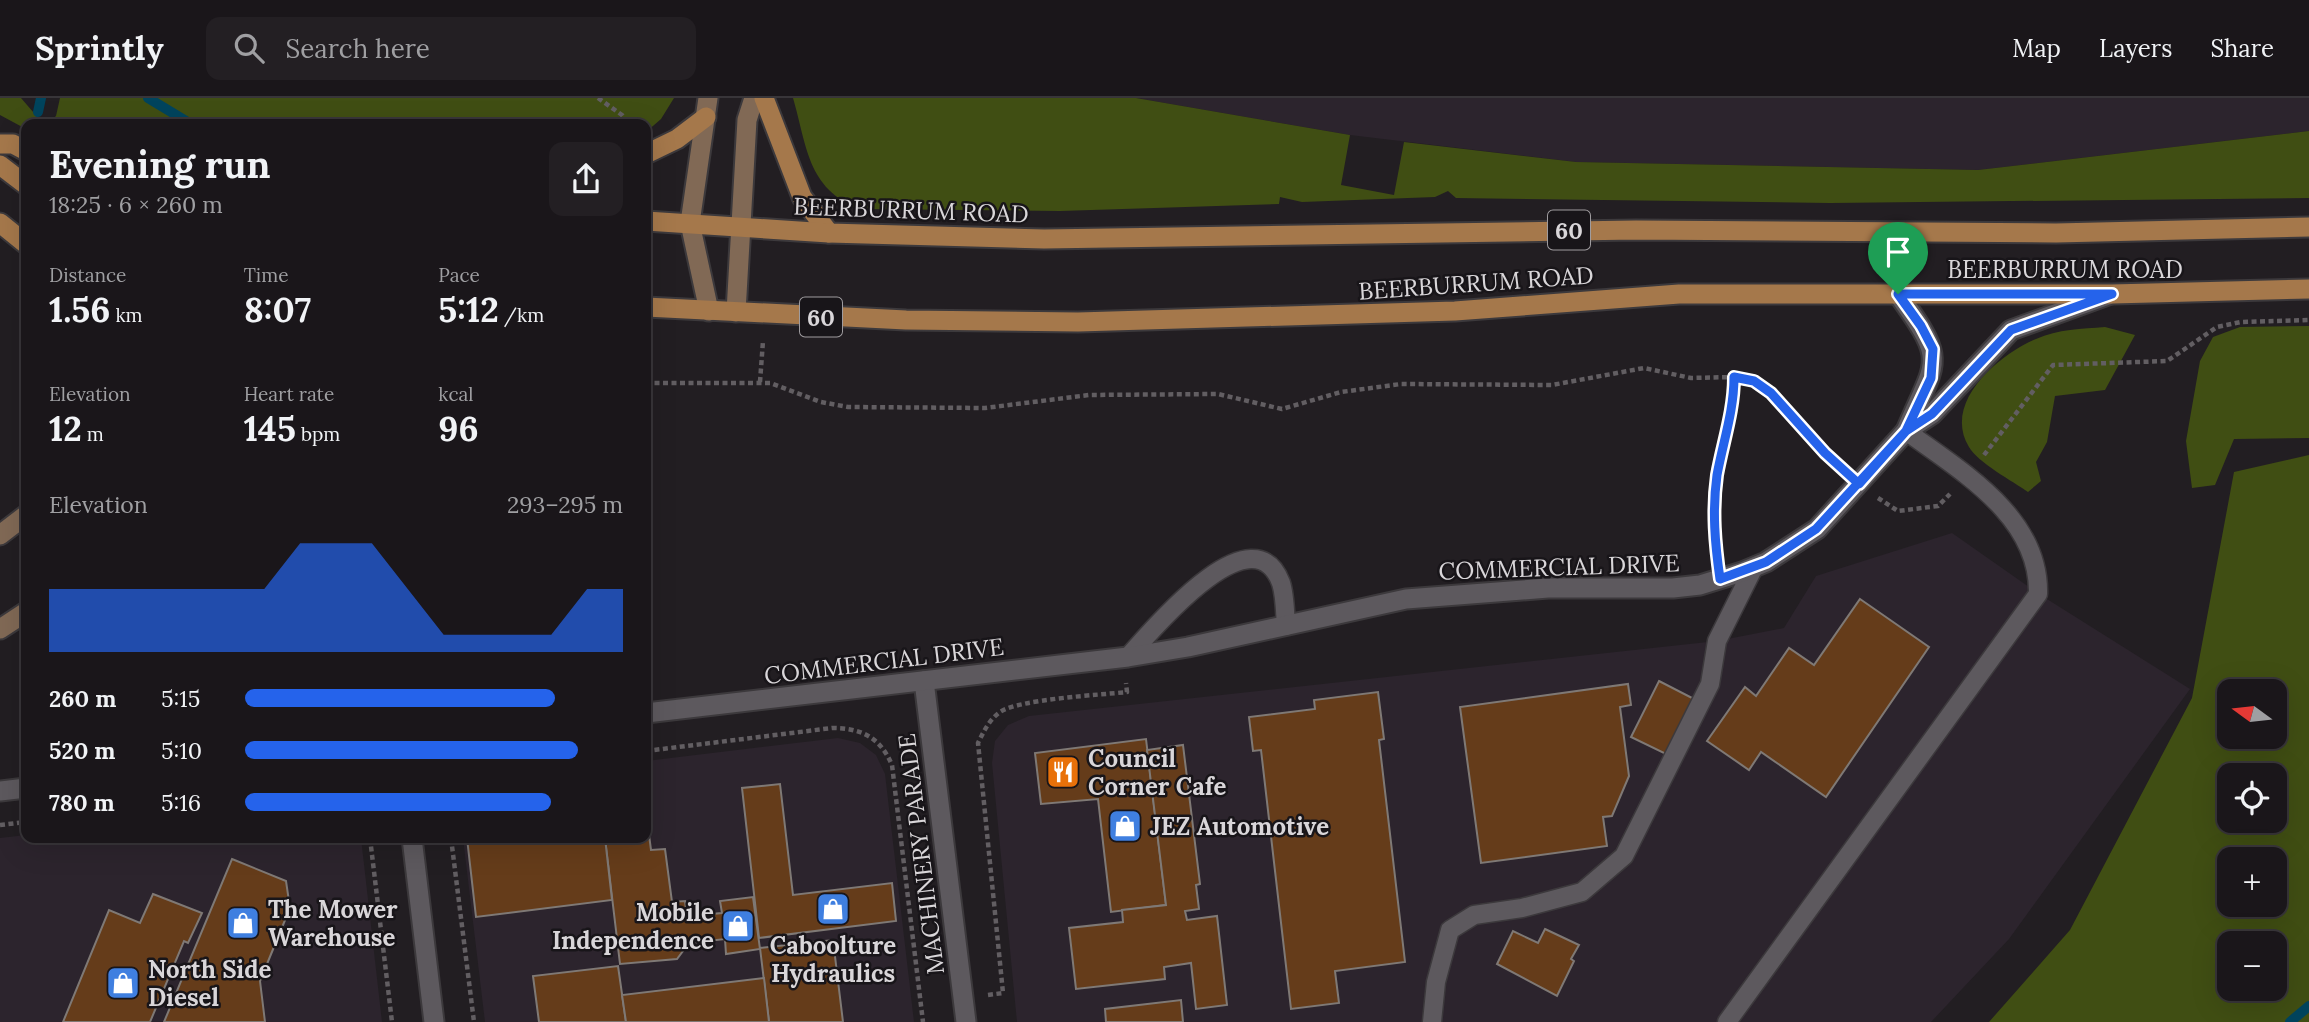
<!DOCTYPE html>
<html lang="en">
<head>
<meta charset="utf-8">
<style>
  :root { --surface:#1a161a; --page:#231f23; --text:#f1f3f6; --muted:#9f9fa2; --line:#383539; --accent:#2563eb }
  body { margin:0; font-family:Lora,serif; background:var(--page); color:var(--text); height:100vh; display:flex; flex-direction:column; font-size:26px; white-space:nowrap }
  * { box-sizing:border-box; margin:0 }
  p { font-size:23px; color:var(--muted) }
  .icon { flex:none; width:38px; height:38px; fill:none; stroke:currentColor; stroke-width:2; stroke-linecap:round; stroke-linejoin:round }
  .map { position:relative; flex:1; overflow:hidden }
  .side { position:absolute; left:21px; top:21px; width:630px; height:724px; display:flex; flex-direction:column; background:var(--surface); border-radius:14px; box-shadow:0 7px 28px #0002,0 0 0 2px var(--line) }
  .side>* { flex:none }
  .needle { width:46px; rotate:285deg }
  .fabs { position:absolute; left:2217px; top:581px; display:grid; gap:14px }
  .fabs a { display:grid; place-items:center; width:70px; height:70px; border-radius:14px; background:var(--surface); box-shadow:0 7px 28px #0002,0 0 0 2px var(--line); font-size:35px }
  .pin { position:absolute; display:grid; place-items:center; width:60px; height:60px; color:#fff; margin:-72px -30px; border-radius:50% 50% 50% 0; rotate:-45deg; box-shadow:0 0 7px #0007 }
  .pin .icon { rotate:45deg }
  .round { display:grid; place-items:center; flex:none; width:74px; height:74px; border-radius:14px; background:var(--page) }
  .overview { display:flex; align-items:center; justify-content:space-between; height:119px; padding:0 28px }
  h1 { font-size:38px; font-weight:800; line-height:52px }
  .figures { display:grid; grid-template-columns:repeat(3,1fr); gap:10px; height:119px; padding:7px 28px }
  .figures div { display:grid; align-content:center }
  .figures b { font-size:35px; font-weight:800 }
  .figures small { font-size:19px; font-weight:400 }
  .figures p { font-size:19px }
  .chart { height:196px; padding:14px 28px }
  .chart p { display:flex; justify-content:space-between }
  .chart svg { width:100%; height:126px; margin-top:7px; fill:var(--accent); opacity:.7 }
  ul { padding:0 28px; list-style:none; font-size:23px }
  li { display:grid; grid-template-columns:112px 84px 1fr; align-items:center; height:52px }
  li i { height:18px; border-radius:9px; background:var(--accent) }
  header { display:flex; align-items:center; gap:42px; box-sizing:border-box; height:98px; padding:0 35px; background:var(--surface); border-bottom:2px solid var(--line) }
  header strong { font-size:33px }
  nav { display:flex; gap:38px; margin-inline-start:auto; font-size:24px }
  .search { width:490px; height:63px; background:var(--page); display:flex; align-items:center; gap:18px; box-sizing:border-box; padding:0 24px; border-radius:14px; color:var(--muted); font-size:26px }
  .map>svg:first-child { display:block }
  .built { fill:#2c242d }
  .green { fill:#404e13; fill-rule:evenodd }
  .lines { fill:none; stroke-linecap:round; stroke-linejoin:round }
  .stream { stroke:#00445d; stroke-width:10 }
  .building { fill:#653c1a; stroke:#7f7975; stroke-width:2 }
  .service-casing { stroke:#3c393c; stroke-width:21 }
  .minor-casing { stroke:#3c393c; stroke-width:23 }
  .secondary-casing { stroke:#3c393c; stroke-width:23 }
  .primary-casing { stroke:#3c393c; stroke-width:23 }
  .path { stroke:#625e62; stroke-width:4.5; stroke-dasharray:5 3.5; stroke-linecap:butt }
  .service { stroke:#5d595e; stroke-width:18 }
  .minor { stroke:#5d595e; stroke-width:19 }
  .secondary { stroke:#816955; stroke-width:19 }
  .primary { stroke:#a5784b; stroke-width:19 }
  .route-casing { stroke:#fff; stroke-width:14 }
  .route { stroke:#2563eb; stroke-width:9 }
  .labels { text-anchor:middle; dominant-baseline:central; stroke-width:5; stroke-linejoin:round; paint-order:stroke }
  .shield { fill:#181519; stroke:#9f9c9f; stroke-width:2 }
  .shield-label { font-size:23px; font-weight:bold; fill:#d9d6d9 }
  .street-label { font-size:24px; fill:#d9d6d9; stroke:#181519 }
  .poi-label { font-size:24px; font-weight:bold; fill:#d9d6d9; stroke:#181519; text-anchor:start }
</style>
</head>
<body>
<header>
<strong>Sprintly</strong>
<div class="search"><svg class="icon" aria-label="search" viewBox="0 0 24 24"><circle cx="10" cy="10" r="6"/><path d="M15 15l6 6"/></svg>Search here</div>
<nav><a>Map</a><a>Layers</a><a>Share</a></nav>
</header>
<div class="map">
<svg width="2309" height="924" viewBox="0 0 2309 924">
  <rect width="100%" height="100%" fill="#221e22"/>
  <g class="built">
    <path d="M1136 0H2309V33L1978 72 1576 64 1350 37Z"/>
    <path d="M1952 435 2039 496 2190 591 2009 841 1931 924H1017L992 665 995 643 1008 627 1029 618 1717 543 1784 530 1816 478Z"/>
    <path d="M838 640 860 645 876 657 885 676 914 924H485L463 740H646V663Z"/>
    <path d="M26 737V740H361L382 924H0V740Z"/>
  </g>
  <g class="green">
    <path d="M0 0H21L40 22 49 24 56 18 60 0H674L661 21 646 34V26H26V31L0 17Z"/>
    <path d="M793 0H1136L1350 37 1341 87 1394 97 1404 44 1576 64 1978 72 2309 33V100L1830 105 1456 100 1448 93 1435 99 1302 104 1280 99 1279 106 1060 113 859 111C807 90 807 48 793 0Z"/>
    <path d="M2309 228V340L2234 341 2215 387 2192 390 2186 343 2200 263 2213 239 2240 229Z"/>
    <path d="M2105 229 2135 237 2105 292 2055 298 2047 344 2036 364 2041 383 2028 394C2014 384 1977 364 1969 349 1942 305 1998 257 2036 241 2058 231 2082 231 2105 229Z"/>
    <path d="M2309 357V924H1989L2070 832 2192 600 2234 374ZM2275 593V639H2230V593ZM2230 677H2275V723H2230ZM2275 761V807H2230V761ZM2275 845V891H2230V845Z"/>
  </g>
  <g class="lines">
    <g class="stream">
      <path d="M148 0 191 26"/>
      <path d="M38 14 41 0"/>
      <path d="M2290 924 2309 908"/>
    </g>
  </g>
  <g class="building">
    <path d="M1860 501 1929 549 1826 699 1761 654 1749 672 1707 643 1745 589 1756 598 1789 550 1814 567Z"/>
    <path d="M1659 583 1696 602 1668 657 1631 639Z"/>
    <path d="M1628 586 1631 607 1620 609 1629 678 1612 718 1603 719 1607 748 1481 765 1460 609Z"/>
    <path d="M1378 594 1384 641 1379 642 1405 864 1335 873 1339 905 1291 911 1261 652 1253 653 1249 619 1315 611 1314 602Z"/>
    <path d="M1146 641 1166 807 1111 814 1098 701 1041 706 1035 655Z"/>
    <path d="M1183 647 1200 786 1196 787 1199 811 1185 813 1187 822 1217 818 1227 907 1196 911 1191 865 1164 869 1165 881 1076 891 1069 830 1123 824 1122 812 1166 807 1147 652Z"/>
    <path d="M780 686 793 797 892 785 896 823 759 840 742 690Z"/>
    <path d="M646 714 651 752 665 751 672 804 685 803 687 818 722 815 720 803 753 799 760 851 726 856 725 841 689 845 677 861 620 866 605 740H646Z"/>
    <path d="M467 740H605L612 802 476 819Z"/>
    <path d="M232 761 286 783 290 810 260 883 265 924H164Z"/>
    <path d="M153 796 202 815 188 845 184 843 150 924H63L109 812 140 825Z"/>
    <path d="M1545 831 1579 847 1571 861 1574 863 1557 898 1497 866 1513 833 1538 845Z"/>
    <path d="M833 842 843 924H769L760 850Z"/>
    <path d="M618 868 626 924H539L533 878Z"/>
    <path d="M764 880 769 924H626L622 897Z"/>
    <path d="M1181 902 1183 924H1106L1105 911Z"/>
  </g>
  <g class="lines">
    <defs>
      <g id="service">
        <path d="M1128 559C1151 533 1253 410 1281 485 1285 497 1285 515 1286 528"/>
        <path d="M1432 924 1436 884 1450 832 1474 817 1522 810 1582 794 1624 758 1710 586 1717 543 1754 469"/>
        <path d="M1727 924 2038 496C2040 419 1962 374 1906 333"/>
      </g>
      <g id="minor">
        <path d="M1898 196C1948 266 1937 259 1906 333"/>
        <path d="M924 583 966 924"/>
        <path d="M646 615 1128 559 1188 549 1406 501 1548 490H1673L1700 487 1742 474 1766 464 1817 431 1906 333 1932 316 2011 232 2108 197"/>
        <path d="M0 693 26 690"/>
        <path d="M412 740 434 924"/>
      </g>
      <g id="secondary">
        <path d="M708 0 690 125 709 213"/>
        <path d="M736 214 747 22 754 0"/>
        <path d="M0 437 26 417"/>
        <path d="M0 531 26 514"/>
      </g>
      <g id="primary">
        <path d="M764 0 802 99 829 135"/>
        <path d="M0 46H13L26 53"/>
        <path d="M646 56 677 41 706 19"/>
        <path d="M0 67 26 87"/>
        <path d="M646 123 829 135 1044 141 1636 132 2056 135 2309 129"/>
        <path d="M0 125 26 146"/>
        <path d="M646 209 906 222 1078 224 1455 213 1679 196H2112L2309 191"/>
      </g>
    </defs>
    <use href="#service" class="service-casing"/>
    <use href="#minor" class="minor-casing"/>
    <use href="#secondary" class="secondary-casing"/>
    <use href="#primary" class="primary-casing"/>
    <g class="path">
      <path d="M598 0 622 17 629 26"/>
      <path d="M760 284 763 243"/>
      <path d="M646 285H770L821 304 848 309 985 310 1089 297 1218 296 1282 311 1341 294 1401 286 1552 287 1644 270 1691 280 1734 279 1754 283 1771 295 1839 367"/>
      <path d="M1984 357 2053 267 2167 263 2217 229 2241 224 2309 222"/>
      <path d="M1878 400 1898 413 1938 408 1950 396"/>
      <path d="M1717 455C1711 419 1715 385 1723 350 1728 326 1734 305 1734 279"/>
      <path d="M646 653 832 630C861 630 880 639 892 667L923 924"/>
      <path d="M0 727 26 724"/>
      <path d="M370 740 392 924"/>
      <path d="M451 740 474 924"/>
      <path d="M988 897 1003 895 978 645C984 633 989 622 1000 614 1019 601 1100 597 1127 594L1126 585"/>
    </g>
    <use href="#service" class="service"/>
    <use href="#minor" class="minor"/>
    <use href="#secondary" class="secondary"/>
    <use href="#primary" class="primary"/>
  </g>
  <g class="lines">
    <defs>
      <path id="route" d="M1898 196 1921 228 1933 251 1931 280 1906 333 1859 386 1825 355 1771 295 1754 283 1734 279C1734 313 1723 344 1717 377 1712 413 1715 446 1720 481L1766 464 1816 431 1906 333 1932 316 2011 232 2112 196H1898"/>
    </defs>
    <use href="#route" class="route-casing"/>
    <use href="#route" class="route"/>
  </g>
  <defs>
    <symbol id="restaurant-square" viewBox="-11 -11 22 22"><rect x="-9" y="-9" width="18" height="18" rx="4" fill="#e8710a" stroke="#181519"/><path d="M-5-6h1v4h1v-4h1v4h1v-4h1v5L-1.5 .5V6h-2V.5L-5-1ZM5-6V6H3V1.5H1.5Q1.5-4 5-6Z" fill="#fff"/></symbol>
    <symbol id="shop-square" viewBox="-11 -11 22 22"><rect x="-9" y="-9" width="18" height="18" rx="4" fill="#3f7fe0" stroke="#181519"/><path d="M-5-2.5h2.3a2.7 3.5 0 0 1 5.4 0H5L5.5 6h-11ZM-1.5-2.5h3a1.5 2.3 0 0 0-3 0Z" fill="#fff"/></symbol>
  </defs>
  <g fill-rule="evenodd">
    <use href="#restaurant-square" x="1044" y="655" width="38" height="38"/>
    <use href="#shop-square" x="1106" y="709" width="38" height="38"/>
    <use href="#shop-square" x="814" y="792" width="38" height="38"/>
    <use href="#shop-square" x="224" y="806" width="38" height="38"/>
    <use href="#shop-square" x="719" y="809" width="38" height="38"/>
    <use href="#shop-square" x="104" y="866" width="38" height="38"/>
  </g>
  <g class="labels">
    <g class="shield">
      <rect x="1548" y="112.5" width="42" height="39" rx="5"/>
      <rect x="800" y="199.5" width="42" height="39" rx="5"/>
    </g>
    <g class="shield-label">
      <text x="1569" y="132">60</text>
      <text x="821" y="219">60</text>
    </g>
    <g class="street-label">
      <text transform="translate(911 112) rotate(2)">BEERBURRUM ROAD</text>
      <text x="2065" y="171">BEERBURRUM ROAD</text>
      <text transform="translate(1476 185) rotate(-4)">BEERBURRUM ROAD</text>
      <text transform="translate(1559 469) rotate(-2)">COMMERCIAL DRIVE</text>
      <text transform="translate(884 563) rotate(-7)">COMMERCIAL DRIVE</text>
      <text transform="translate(921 756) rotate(-97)">MACHINERY PARADE</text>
    </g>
    <g class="poi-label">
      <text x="1088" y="660">Council<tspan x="1088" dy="28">Corner Cafe</tspan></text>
      <text x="1150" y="728">JEZ Automotive</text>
      <text x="268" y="811">The Mower<tspan x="268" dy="28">Warehouse</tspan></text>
      <text x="714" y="814" text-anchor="end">Mobile<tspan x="714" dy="28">Independence</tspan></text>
      <text x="833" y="847" text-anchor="middle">Caboolture<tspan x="833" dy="28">Hydraulics</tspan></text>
      <text x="148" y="871">North Side<tspan x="148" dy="28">Diesel</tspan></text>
    </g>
  </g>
</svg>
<div class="fabs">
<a><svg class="needle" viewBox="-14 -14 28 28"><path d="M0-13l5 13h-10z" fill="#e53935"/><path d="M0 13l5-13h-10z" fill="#9f9fa2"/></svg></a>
<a><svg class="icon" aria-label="locate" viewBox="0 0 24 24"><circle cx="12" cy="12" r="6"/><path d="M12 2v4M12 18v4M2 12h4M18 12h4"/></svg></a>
<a>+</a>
<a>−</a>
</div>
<div class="pin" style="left:1898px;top:196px;background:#1e9e55"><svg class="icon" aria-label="arrive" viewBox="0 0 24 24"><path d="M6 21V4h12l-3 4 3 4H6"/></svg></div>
<section class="side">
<div class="overview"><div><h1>Evening run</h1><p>18:25 · 6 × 260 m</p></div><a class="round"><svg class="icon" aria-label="share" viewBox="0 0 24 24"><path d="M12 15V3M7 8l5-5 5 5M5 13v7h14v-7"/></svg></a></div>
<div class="figures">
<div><p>Distance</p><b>1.56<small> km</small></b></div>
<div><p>Time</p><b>8:07</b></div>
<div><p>Pace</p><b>5:12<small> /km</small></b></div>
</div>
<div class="figures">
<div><p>Elevation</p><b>12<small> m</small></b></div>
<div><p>Heart rate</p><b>145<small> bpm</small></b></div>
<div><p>kcal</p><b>96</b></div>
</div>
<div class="chart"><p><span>Elevation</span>293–295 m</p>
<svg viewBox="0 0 160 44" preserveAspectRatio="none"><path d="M0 44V22L10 22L20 22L30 22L40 22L50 22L60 22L70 6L80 6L90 6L100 22L110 38L120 38L130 38L140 38L150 22L160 22V44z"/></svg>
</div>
<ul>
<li><b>260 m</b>5:15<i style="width:82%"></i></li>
<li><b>520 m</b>5:10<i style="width:88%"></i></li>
<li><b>780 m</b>5:16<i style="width:81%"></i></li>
</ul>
</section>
</div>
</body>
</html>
